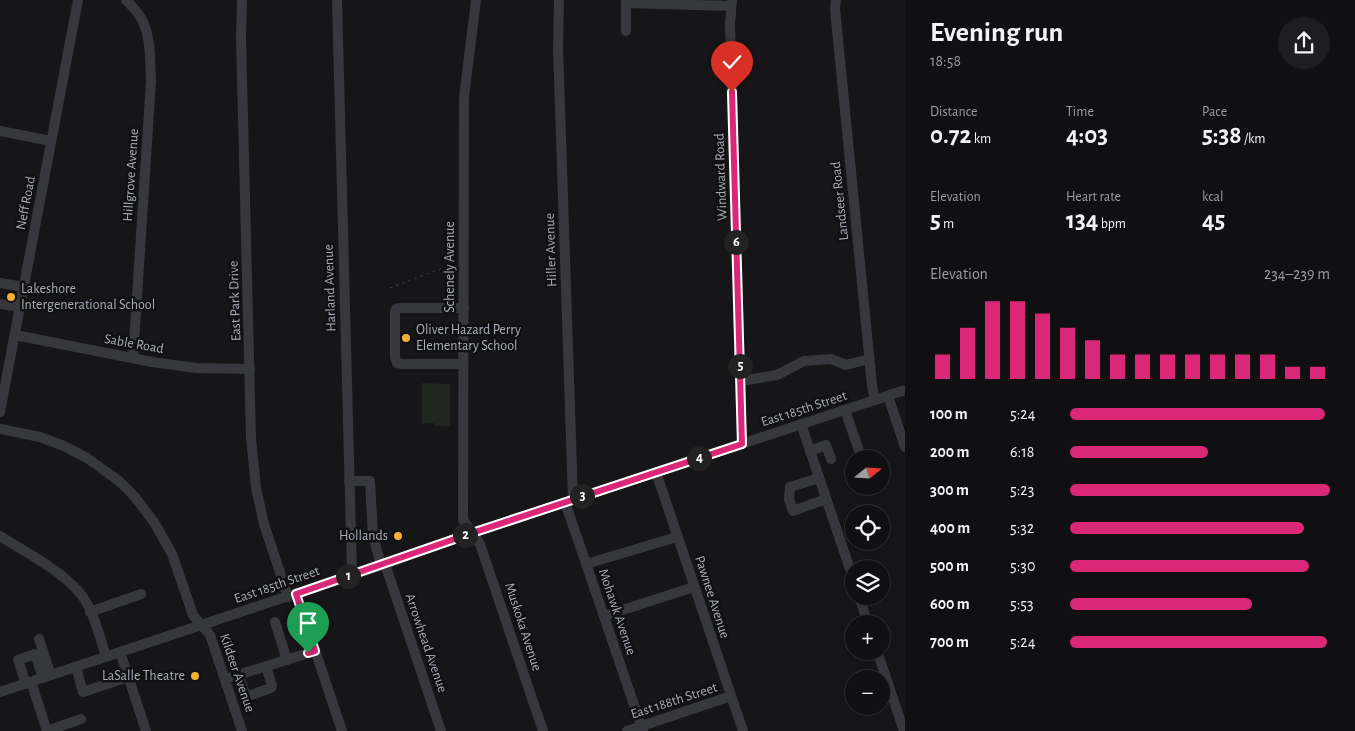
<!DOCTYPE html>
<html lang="en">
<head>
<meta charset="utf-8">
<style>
  :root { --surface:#101012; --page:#1e1e20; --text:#f1f3f6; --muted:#9c9d9f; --line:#303032; --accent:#db2777 }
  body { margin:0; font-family:"Alegreya Sans",sans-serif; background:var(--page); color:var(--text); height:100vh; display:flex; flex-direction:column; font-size:19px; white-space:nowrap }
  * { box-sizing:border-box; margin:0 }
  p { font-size:16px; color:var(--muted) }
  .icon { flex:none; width:28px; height:28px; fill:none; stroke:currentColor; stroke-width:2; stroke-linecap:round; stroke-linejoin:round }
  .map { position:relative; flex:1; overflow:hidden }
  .panel { display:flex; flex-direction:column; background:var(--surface); width:450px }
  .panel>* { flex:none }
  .needle { width:32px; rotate:72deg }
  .controls { position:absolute; left:845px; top:450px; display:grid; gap:10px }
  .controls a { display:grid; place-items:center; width:45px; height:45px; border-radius:50%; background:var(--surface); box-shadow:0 2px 8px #0003,0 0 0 1px var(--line); font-size:25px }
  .pin { position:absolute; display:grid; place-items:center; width:42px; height:42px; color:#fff; margin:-51px -21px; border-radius:50% 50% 50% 0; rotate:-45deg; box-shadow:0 0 5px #0007 }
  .pin .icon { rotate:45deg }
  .km { position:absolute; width:25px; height:25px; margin:-12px; border-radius:50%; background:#222; color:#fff; font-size:14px; line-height:25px; text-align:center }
  .round { display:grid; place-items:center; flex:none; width:52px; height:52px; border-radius:26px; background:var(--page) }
  .head { display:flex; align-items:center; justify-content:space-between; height:85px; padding:0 25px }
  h1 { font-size:28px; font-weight:700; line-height:38px }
  .metrics { display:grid; grid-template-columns:repeat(3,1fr); gap:8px; height:85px; padding:5px 25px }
  .metrics div { display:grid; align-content:center }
  .metrics b { font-size:25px; font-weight:700 }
  .metrics small { font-size:14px; font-weight:400 }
  .metrics p { font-size:14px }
  .chart { height:140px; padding:10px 25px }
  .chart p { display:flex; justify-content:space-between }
  .chart svg { width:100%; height:90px; margin-top:5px; stroke:var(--accent); stroke-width:6 }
  ul { padding:0 25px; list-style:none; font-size:16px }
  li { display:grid; grid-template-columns:80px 60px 1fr; align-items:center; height:38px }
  li i { height:12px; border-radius:6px; background:var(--accent) }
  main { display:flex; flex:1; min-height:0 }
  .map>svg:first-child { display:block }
  .green { fill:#1e261f }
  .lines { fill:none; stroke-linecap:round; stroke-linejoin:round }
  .path { stroke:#3d3f44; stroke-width:1; stroke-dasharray:2.5 4; stroke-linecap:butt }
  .minor { stroke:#37383d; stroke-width:10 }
  .route-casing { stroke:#fff; stroke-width:10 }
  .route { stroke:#db2777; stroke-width:6 }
  .poi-dot { fill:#f2b134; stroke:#111113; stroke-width:2 }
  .labels { text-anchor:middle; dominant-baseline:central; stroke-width:5; stroke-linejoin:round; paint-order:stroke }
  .street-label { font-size:14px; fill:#a8adb8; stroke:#111113 }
  .poi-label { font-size:14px; fill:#a8adb8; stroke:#111113; text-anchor:start }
</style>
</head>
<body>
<main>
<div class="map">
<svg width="905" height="731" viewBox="0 0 905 731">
  <rect width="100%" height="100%" fill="#161618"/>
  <path class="green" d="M422 383 450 384V426H435L434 423 422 424Z"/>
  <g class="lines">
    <path class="path" d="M390 288 453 264"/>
    <g class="minor">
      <path d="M126 0C132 6 139 13 143 22 151 38 150 63 151 81L133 358"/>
      <path d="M242 0 241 38 251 438 256 488 264 524 288 597"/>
      <path d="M337 0 352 574"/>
      <path d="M476 0 464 97 463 520 480 544 543 731"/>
      <path d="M559 0 558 47 573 499"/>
      <path d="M626 0V31"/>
      <path d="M732 0 730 24 742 444"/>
      <path d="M836 0 835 9 872 385 875 400"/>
      <path d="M626 3 731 6"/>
      <path d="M0 131 51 141"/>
      <path d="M0 283 24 287"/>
      <path d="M0 304 20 307"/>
      <path d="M15 335 152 362 196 368 250 369"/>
      <path d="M463 364H402L397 363 395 357V312L396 309 399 308H464"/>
      <path d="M741 381 777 375 804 361 831 359 846 365 869 359"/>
      <path d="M888 396 905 447"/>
      <path d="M845 410 862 459"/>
      <path d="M0 412 78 0"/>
      <path d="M801 424 854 581"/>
      <path d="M0 429 40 437 64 446 87 458 119 481 135 497 154 522 172 554 193 615 210 635 242 731"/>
      <path d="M810 451 826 445 831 459"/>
      <path d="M656 472 743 731"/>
      <path d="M819 478 790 487 789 499 793 511 826 499"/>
      <path d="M349 481H370L373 536 381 565"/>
      <path d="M565 502 643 731"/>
      <path d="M0 536C28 554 72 575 88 605 96 621 101 640 106 657"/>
      <path d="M351 538 373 536"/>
      <path d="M385 564 441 731"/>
      <path d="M586 564 677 537"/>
      <path d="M296 593 342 731"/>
      <path d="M859 596 868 624"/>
      <path d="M90 612 141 594"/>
      <path d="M604 616 694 587"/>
      <path d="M275 622 287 660"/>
      <path d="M39 639 51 675"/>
      <path d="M877 651 904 731"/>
      <path d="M120 652 146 731"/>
      <path d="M76 667 83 692 128 677"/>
      <path d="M239 674 245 695 248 696 271 688 272 686 266 666"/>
      <path d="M225 679 315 651"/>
      <path d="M31 682 47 731"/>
      <path d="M26 684 18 660 35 654 43 678"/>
      <path d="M0 692 385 564 472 533 905 390"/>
      <path d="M47 731 81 719"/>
      <path d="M627 731 731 696"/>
    </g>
  </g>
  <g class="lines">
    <defs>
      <path id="route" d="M308 653 315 651 296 594 472 533 742 444 732 92"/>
    </defs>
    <use href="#route" class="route-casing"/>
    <use href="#route" class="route"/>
  </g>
  <g class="poi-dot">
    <circle cx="11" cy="297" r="5"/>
    <circle cx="406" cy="338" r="5"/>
    <circle cx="398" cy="536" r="5"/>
    <circle cx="195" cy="676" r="5"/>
  </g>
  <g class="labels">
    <g class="street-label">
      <text transform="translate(131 175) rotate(-86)">Hillgrove Avenue</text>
      <text transform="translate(721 177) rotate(-92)">Windward Road</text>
      <text transform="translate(840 201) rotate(-96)">Landseer Road</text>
      <text transform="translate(26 203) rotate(-79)">Neff Road</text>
      <text transform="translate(551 250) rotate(-92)">Hiller Avenue</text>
      <text transform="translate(450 267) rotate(-90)">Schenely Avenue</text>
      <text transform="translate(330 288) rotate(-92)">Harland Avenue</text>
      <text transform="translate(235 301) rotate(-92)">East Park Drive</text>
      <text transform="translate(134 344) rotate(10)">Sable Road</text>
      <text transform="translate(804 409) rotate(-18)">East 185th Street</text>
      <text transform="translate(277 585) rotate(-19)">East 185th Street</text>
      <text transform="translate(712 597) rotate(72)">Pawnee Avenue</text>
      <text transform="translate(617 612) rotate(71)">Mohawk Avenue</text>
      <text transform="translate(523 627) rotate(72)">Muskoka Avenue</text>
      <text transform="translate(426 643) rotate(71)">Arrowhead Avenue</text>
      <text transform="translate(237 673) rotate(71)">Kildeer Avenue</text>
      <text transform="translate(674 701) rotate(-18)">East 188th Street</text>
    </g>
    <g class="poi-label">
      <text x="21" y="289">Lakeshore<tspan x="21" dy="16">Intergenerational School</tspan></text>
      <text x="416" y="330">Oliver Hazard Perry<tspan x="416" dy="16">Elementary School</tspan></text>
      <text x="388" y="536" text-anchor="end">Hollands</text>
      <text x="185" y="676" text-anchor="end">LaSalle Theatre</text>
    </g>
  </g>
</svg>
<div class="controls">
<a><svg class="needle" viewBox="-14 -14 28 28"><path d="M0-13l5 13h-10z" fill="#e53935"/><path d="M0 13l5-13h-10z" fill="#9c9d9f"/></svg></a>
<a><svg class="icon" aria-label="locate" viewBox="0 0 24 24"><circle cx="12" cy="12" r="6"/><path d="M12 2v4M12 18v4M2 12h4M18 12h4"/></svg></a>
<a><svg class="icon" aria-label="layers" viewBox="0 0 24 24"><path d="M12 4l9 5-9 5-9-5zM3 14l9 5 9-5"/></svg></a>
<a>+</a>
<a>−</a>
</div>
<div class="pin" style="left:308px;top:653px;background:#1e9e55"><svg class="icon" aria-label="arrive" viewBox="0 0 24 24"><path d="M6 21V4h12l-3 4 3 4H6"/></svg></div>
<div class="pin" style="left:732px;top:92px;background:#d93025"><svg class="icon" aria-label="check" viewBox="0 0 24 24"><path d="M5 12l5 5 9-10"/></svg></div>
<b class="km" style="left:348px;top:576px">1</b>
<b class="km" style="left:465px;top:535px">2</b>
<b class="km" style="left:582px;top:496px">3</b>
<b class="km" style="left:699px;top:458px">4</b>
<b class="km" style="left:740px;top:366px">5</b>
<b class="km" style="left:736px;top:242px">6</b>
</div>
<section class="panel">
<div class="head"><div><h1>Evening run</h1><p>18:58</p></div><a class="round"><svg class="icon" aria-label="share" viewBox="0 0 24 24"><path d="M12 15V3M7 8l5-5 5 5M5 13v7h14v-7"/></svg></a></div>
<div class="metrics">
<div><p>Distance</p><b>0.72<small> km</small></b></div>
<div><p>Time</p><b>4:03</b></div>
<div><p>Pace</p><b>5:38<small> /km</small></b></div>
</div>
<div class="metrics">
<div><p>Elevation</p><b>5<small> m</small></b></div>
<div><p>Heart rate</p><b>134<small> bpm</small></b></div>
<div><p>kcal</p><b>45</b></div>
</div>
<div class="chart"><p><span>Elevation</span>234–239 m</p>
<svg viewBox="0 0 160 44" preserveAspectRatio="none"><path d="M5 44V32M15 44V19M25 44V6M35 44V6M45 44V12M55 44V19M65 44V25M75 44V32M85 44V32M95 44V32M105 44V32M115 44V32M125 44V32M135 44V32M145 44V38M155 44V38"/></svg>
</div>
<ul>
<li><b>100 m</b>5:24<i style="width:98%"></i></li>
<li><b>200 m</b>6:18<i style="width:53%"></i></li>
<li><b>300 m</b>5:23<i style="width:100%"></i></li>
<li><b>400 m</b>5:32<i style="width:90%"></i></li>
<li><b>500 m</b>5:30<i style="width:92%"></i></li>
<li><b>600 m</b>5:53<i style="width:70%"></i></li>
<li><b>700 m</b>5:24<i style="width:99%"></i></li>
</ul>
</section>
</main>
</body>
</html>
